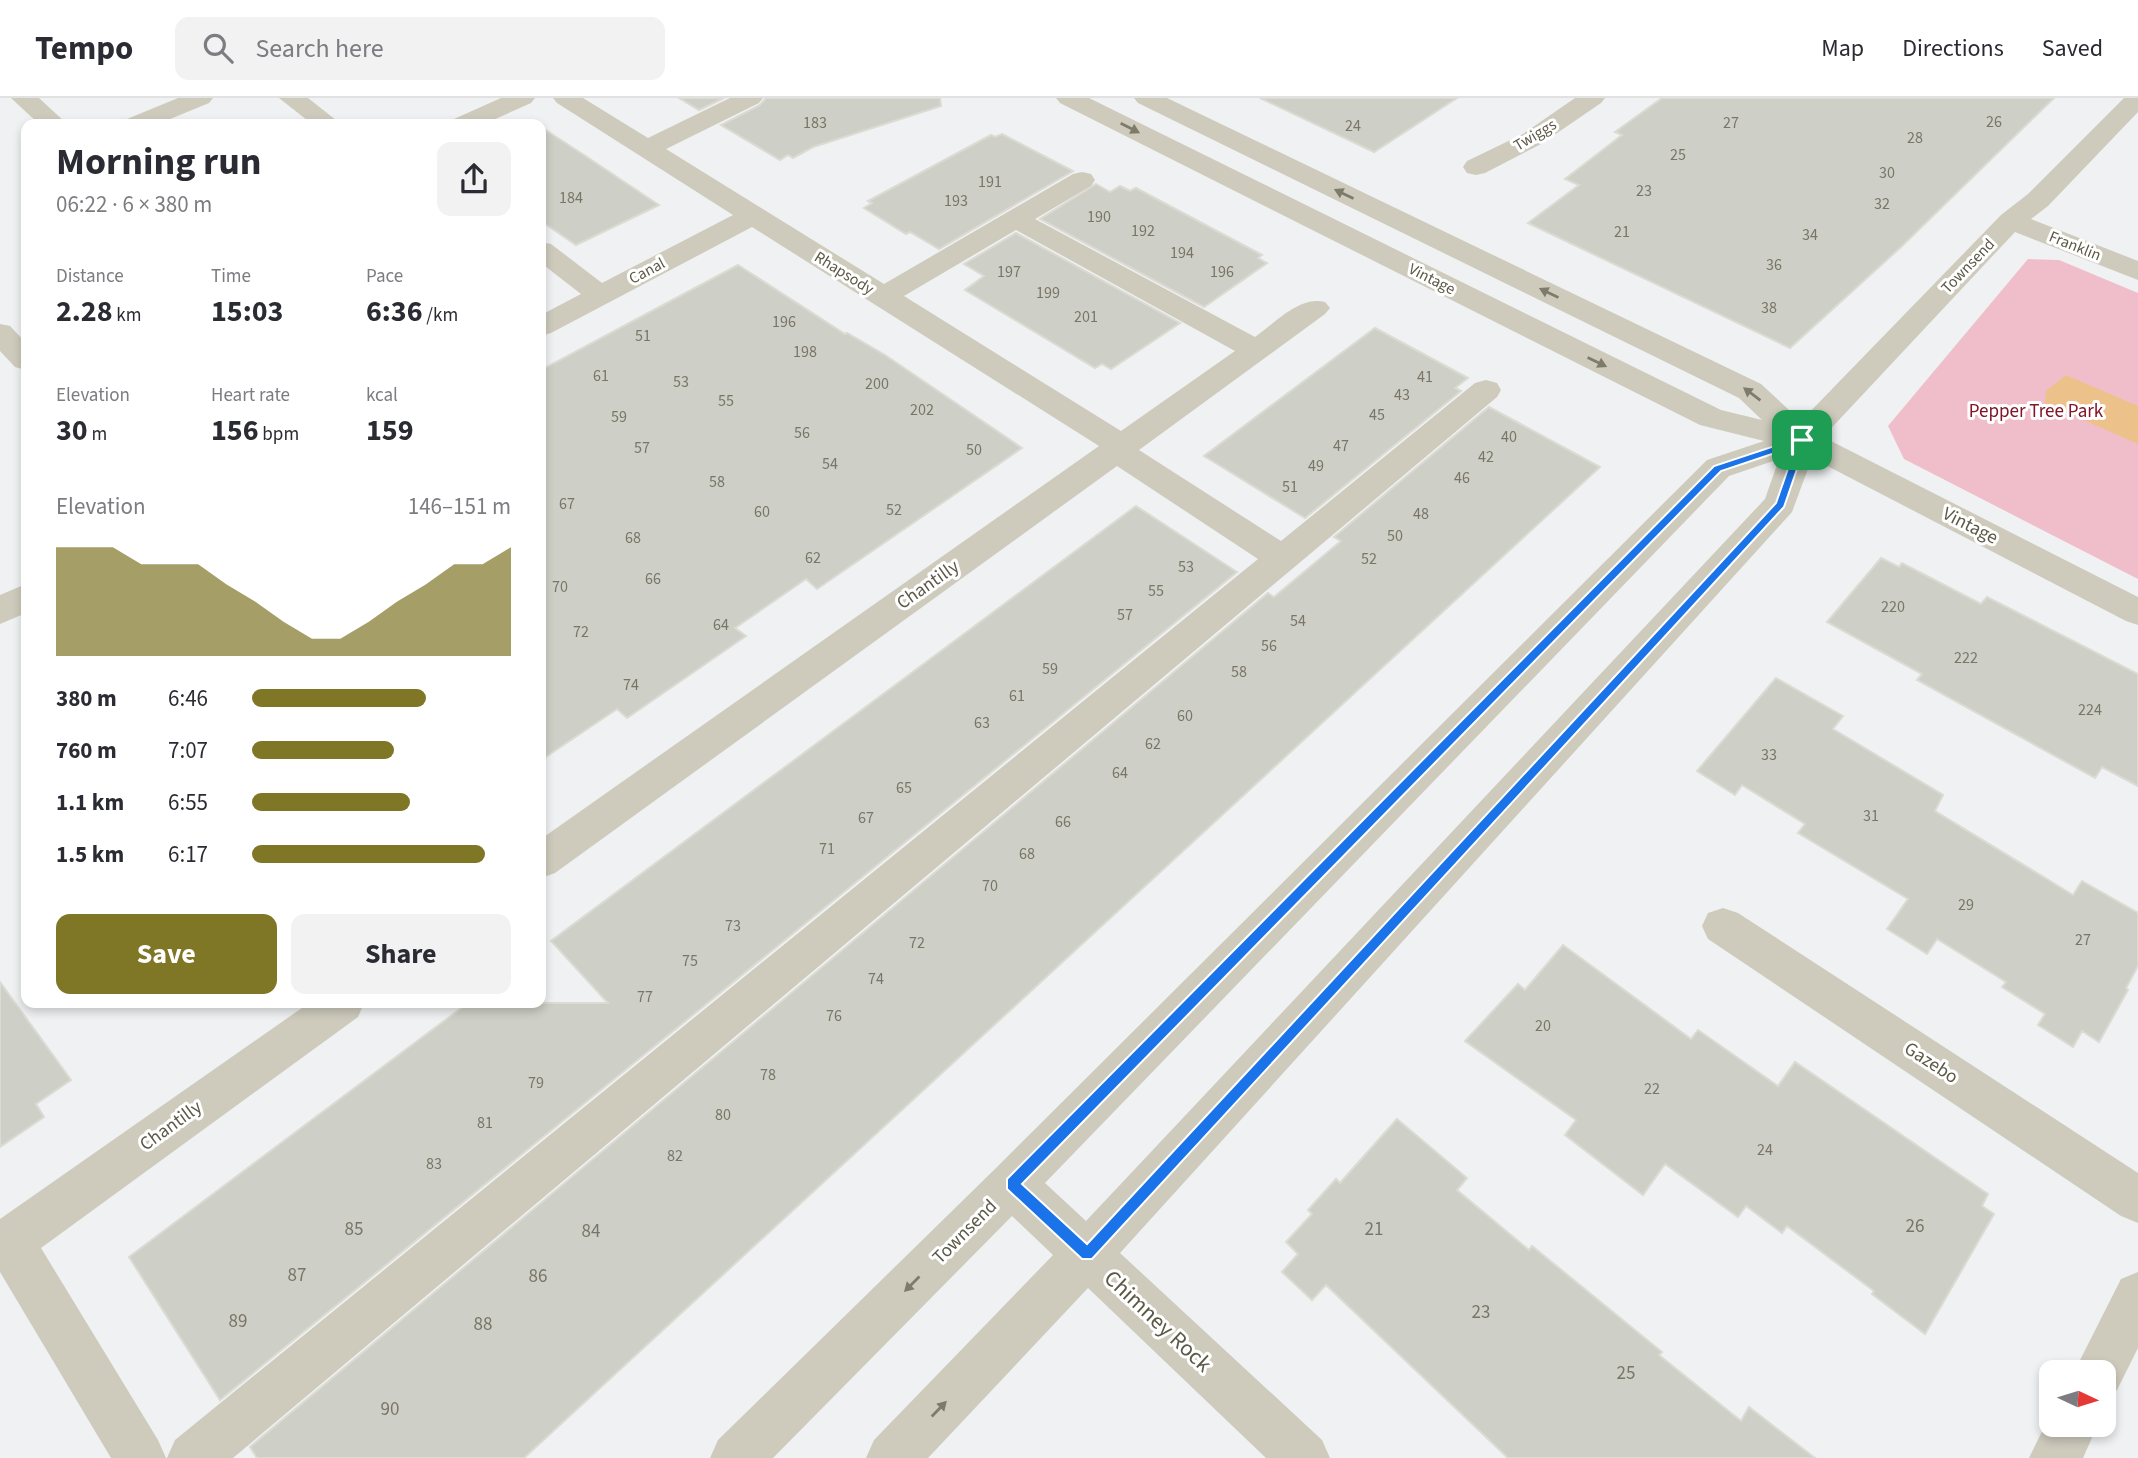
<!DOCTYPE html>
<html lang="en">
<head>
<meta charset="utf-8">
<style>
  :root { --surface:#fff; --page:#f2f2f3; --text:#2b2b33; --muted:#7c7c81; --line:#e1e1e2; --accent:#7f7626 }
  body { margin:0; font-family:"Source Sans 3",sans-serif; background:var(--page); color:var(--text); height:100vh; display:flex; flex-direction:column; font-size:26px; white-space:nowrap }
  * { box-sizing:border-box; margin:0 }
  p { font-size:23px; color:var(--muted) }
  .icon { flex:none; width:38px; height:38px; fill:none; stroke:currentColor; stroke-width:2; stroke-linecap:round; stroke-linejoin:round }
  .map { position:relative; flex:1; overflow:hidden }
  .drawer { position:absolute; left:21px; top:21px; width:525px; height:889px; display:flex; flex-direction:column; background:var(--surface); border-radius:14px; box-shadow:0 4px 10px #0003 }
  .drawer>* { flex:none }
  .needle { width:46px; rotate:94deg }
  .controls { position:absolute; left:2039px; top:1262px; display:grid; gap:14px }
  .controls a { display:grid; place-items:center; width:77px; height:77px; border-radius:14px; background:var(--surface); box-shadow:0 4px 10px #0003; font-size:35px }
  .pin { position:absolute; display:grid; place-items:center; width:60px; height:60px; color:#fff; margin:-30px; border-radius:14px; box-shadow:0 4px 10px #0006 }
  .round { display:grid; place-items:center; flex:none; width:74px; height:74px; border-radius:14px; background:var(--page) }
  .head { display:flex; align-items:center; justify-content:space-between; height:119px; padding:0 35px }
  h1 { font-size:38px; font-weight:700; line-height:52px }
  .figures { display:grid; grid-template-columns:repeat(3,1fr); gap:10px; height:119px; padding:7px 35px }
  .figures div { display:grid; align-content:center }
  .figures b { font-size:30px; font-weight:700 }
  .figures small { font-size:19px; font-weight:400 }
  .figures p { font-size:19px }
  .chart { height:196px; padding:14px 35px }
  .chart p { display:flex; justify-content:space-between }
  .chart svg { width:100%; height:126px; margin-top:7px; fill:var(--accent); opacity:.7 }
  .primary-button { display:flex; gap:14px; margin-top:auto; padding:14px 35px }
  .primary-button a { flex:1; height:80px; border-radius:14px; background:var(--accent); color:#fff; font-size:28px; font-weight:700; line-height:80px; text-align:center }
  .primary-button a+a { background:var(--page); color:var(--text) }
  ul { padding:0 35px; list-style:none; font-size:23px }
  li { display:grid; grid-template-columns:112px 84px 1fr; align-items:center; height:52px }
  li i { height:18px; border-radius:9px; background:var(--accent) }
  header { display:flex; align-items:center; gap:42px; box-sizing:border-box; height:98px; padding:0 35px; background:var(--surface); border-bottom:2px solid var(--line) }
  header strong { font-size:33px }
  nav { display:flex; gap:38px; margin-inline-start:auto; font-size:24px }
  .search { width:490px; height:63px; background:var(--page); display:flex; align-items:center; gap:18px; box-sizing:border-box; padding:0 24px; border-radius:14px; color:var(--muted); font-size:26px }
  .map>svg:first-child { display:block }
  .green { fill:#f0becb }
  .water { fill:#edc18a }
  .building { fill:#cecfc6; stroke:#dbdbd3; stroke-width:2 }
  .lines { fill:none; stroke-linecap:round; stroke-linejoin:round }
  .minor { fill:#cecbbd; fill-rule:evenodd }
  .oneway { fill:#7f7b6a }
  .route { fill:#1a73e8; stroke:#fff; stroke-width:2; fill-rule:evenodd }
  .labels { text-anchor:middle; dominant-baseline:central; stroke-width:6; stroke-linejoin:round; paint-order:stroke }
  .number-label { font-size:16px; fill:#797667 }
  .far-street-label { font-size:16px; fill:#5d5947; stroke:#fff }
  .park-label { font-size:19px; fill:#801627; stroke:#fff }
  .street-label { font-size:19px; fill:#5d5947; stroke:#fff }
  .near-number-label { font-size:19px; fill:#797667 }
  .near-street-label { font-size:23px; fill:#5d5947; stroke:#fff }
</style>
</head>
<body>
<header>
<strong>Tempo</strong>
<div class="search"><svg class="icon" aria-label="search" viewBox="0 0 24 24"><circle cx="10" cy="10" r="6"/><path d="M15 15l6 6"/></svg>Search here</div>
<nav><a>Map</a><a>Directions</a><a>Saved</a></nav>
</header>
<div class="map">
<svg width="2138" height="1360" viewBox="0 0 2138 1360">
  <rect width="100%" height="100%" fill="#eff1f2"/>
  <path class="green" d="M2028 161 2059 162 2138 195V481L1904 361 1888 328Z"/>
  <path class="water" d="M2066 277 2138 308V346L2045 305 2046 293Z"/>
  <g class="building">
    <path d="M679 0H724L699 12Z"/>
    <path d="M766 0H940L941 8 813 49 793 60 788 57 780 62 721 27 760 7Z"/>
    <path d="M1260 0H1457L1374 54Z"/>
    <path d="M1662 0H2054L1901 149 1790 250 1528 125 1579 87 1565 81 1622 37 1615 34Z"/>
    <path d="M541 29 584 57 659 107 576 147 541 123Z"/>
    <path d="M1002 36 1073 73 939 151 910 134 906 136 864 110 872 105 868 103 991 37 995 39Z"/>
    <path d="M1096 86 1110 94 1120 88 1130 93 1136 90 1262 157 1258 160 1267 165 1204 209 1040 121Z"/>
    <path d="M1016 135 1180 225 1111 271 1102 266 1095 270 965 192 984 178 964 166Z"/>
    <path d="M738 167 845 236 847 235 885 257 1022 350 817 491 806 481 735 530 746 538 627 620 617 611 541 662V272Z"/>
    <path d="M1375 230 1468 280 1455 290 1461 293 1305 420 1204 358Z"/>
    <path d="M1489 309 1600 369 524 1360H257L250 1349 1268 495 1274 499 1341 443 1334 439Z"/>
    <path d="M1136 408 1237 474 220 1302 129 1159 468 905H608L551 843Z"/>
    <path d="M1881 460 1899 469 1902 465 1981 506 1987 499 2138 576V688L2102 669 2095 680 1917 582 1922 576 1827 524Z"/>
    <path d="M1776 580 1843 618 1833 631 1943 697 1935 713 2073 797 2082 783 2138 815V868L2126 890 2128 892 2099 944 2082 933 2073 949 2038 927 2045 916 2002 889 2006 884 1937 841 1927 856 1887 831 1908 801 1798 735 1805 726 1742 687 1735 697 1697 673Z"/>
    <path d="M1563 847 1691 941 1698 932 1778 988 1795 964 1988 1096 1982 1108 1994 1116 1925 1236 1872 1196 1874 1193 1787 1128 1782 1135 1746 1108 1738 1119 1665 1066 1643 1097 1565 1037 1576 1022 1465 943 1518 886 1525 892Z"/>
    <path d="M0 884 71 982 36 1006 44 1019 0 1049Z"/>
    <path d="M1397 1021 1467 1080 1457 1092 1529 1152 1532 1148 1662 1254 1659 1257 1741 1323 1749 1309 1815 1360H1508L1326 1187 1312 1202 1282 1174 1298 1156 1286 1144 1312 1116 1308 1112 1336 1081 1340 1085Z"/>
  </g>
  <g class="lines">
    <g class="minor">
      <path d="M11 0H39L67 26H39Z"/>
      <path d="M178 0H213L209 5 158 26H123L127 21Z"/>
      <path d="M279 0H308L341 26H312Z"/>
      <path d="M501 0H535L531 5 484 26H450L454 21Z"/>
      <path d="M553 0H583L648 40 730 0H763L759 5 666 51 884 186 1073 76 1082 74 1091 76 1095 82 1091 88 1035 121 1255 239C1275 225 1300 197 1325 204L1330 210 1325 216 1139 352 1281 443 1475 285 1486 282 1497 285 1501 292 1497 299 233 1360H167L175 1342 1258 461 1117 368 555 775 541 780V741L1099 348 752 129 551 235 541 238V217L581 196 541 165V144L551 146 602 185 733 117 557 5ZM1016 132 1235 253 1121 333 904 198Z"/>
      <path d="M1056 0H1089L1721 312 1762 322 1739 300 1138 5 1134 0H1167L1761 286 1801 323 2001 117 2028 96 2124 0H2138V14L2048 108 2031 121 2138 163V182L2015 134 1823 339 2138 499V527L2126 523 1812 360 1792 414 1120 1155 1322 1342 1330 1360H1266L1088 1190 928 1360H866L874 1342 1053 1157 1012 1118 773 1360H710L718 1342 996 1070 1707 362 1764 343 1700 327 1060 5ZM1779 361 1765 401 1086 1123 1045 1085 1729 378Z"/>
      <path d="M1575 0H1605L1601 5 1541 46 1485 75 1476 77 1467 75 1463 69 1467 63 1523 36Z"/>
      <path d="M0 226 10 228 26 245V272L15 269 0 253Z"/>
      <path d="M26 486V515L0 526V497Z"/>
      <path d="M1723 810 1738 815 2138 1075V1125L2121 1118 1708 841 1702 828 1708 815Z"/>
      <path d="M309 905H364L358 919 41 1150 158 1342 166 1360H111L0 1174V1121Z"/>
      <path d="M2138 1174V1250L2117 1292 2104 1297V1274H2074L2121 1181Z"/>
      <path d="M2051 1315V1326H2098L2083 1360H2029Z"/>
    </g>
  </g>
  <defs><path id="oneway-solid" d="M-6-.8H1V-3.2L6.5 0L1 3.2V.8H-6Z" transform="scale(1.75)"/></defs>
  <g class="oneway">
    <use href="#oneway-solid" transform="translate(1130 30) rotate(27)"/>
    <use href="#oneway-solid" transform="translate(1344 96) rotate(-154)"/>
    <use href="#oneway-solid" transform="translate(1549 195) rotate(-154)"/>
    <use href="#oneway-solid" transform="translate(1597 264) rotate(26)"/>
    <use href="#oneway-solid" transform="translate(1752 296) rotate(-143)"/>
    <use href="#oneway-solid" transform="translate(912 1186) rotate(135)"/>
    <use href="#oneway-solid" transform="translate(939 1311) rotate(-46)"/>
  </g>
  <path class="route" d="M1802 339 1807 342 1784 409 1092 1161H1082L1007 1091V1081L1714 368ZM1796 348 1776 405 1087 1146 1022 1086 1721 373Z"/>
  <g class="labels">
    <g class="number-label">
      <text x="1994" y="24">26</text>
      <text x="815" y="25">183</text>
      <text x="1731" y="25">27</text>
      <text x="1353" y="28">24</text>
      <text x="1915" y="40">28</text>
      <text x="1678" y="57">25</text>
      <text x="1887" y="75">30</text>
      <text x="990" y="84">191</text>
      <text x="1644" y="93">23</text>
      <text x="571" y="100">184</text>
      <text x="956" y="103">193</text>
      <text x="1882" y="106">32</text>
      <text x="1099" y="119">190</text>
      <text x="1143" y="133">192</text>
      <text x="1622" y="134">21</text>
      <text x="1810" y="137">34</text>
      <text x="1182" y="155">194</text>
      <text x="1774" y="167">36</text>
      <text x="1009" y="174">197</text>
      <text x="1222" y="174">196</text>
      <text x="1048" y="195">199</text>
      <text x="1769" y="210">38</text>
      <text x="1086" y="219">201</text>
      <text x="784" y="224">196</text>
      <text x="643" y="238">51</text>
      <text x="805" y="254">198</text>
      <text x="601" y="278">61</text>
      <text x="1425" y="279">41</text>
      <text x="681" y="284">53</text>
      <text x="877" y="286">200</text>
      <text x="1402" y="297">43</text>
      <text x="726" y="303">55</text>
      <text x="922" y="312">202</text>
      <text x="1377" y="317">45</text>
      <text x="619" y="319">59</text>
      <text x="802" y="335">56</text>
      <text x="1509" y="339">40</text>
      <text x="1341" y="348">47</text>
      <text x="642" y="350">57</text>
      <text x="974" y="352">50</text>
      <text x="1486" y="359">42</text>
      <text x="830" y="366">54</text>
      <text x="1316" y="368">49</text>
      <text x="1462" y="380">46</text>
      <text x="717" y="384">58</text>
      <text x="1290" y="389">51</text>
      <text x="567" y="406">67</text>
      <text x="894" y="412">52</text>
      <text x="762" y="414">60</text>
      <text x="1421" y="416">48</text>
      <text x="1395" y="438">50</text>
      <text x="633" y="440">68</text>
      <text x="813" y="460">62</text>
      <text x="1369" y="461">52</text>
      <text x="1186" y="469">53</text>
      <text x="653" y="481">66</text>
      <text x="560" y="489">70</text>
      <text x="1156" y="493">55</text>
      <text x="1893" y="509">220</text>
      <text x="1125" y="517">57</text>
      <text x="1298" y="523">54</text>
      <text x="721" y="527">64</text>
      <text x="581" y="534">72</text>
      <text x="1269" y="548">56</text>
      <text x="1966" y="560">222</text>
      <text x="1050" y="571">59</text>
      <text x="1239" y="574">58</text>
      <text x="631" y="587">74</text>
      <text x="1017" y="598">61</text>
      <text x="2090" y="612">224</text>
      <text x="1185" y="618">60</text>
      <text x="982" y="625">63</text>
      <text x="1153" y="646">62</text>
      <text x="1769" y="657">33</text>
      <text x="1120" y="675">64</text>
      <text x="904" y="690">65</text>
      <text x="1871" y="718">31</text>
      <text x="866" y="720">67</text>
      <text x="1063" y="724">66</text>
      <text x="827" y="751">71</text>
      <text x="1027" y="756">68</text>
      <text x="990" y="788">70</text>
      <text x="1966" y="807">29</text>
      <text x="733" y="828">73</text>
      <text x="2083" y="842">27</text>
      <text x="917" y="845">72</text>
      <text x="690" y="863">75</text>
      <text x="876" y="881">74</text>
      <text x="645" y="899">77</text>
      <text x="834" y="918">76</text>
      <text x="1543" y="928">20</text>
      <text x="768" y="977">78</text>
      <text x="536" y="985">79</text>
      <text x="1652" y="991">22</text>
      <text x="723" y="1017">80</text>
      <text x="485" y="1025">81</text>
      <text x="1765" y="1052">24</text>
      <text x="675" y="1058">82</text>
      <text x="434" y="1066">83</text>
    </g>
    <g class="far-street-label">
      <text transform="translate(1535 37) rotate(-31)">Twiggs</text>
      <text transform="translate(2075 148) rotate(22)">Franklin</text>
      <text transform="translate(1968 168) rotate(-46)">Townsend</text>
      <text transform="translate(647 173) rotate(-28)">Canal</text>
      <text transform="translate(844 175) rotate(32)">Rhapsody</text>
      <text transform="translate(1432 181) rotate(27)">Vintage</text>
    </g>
    <g class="park-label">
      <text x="2036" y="313">Pepper Tree Park</text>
    </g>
    <g class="street-label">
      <text transform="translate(1970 428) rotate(27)">Vintage</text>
      <text transform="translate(928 487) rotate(-35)">Chantilly</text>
      <text transform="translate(1931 965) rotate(33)">Gazebo</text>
      <text transform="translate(171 1028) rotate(-36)">Chantilly</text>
      <text transform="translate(965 1134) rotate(-45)">Townsend</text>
    </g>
    <g class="near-number-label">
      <text x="1915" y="1128">26</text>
      <text x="354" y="1131">85</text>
      <text x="1374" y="1131">21</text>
      <text x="591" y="1133">84</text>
      <text x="297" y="1177">87</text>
      <text x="538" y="1178">86</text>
      <text x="1481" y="1214">23</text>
      <text x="238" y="1223">89</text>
      <text x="483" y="1226">88</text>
      <text x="1626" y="1275">25</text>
      <text x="390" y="1311">90</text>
    </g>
    <g class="near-street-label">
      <text transform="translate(1158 1223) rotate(43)">Chimney Rock</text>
    </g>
  </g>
</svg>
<div class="controls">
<a><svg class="needle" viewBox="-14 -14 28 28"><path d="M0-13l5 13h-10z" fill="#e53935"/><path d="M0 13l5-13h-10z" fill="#7c7c81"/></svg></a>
</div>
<div class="pin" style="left:1802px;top:342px;background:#1e9e55"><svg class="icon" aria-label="arrive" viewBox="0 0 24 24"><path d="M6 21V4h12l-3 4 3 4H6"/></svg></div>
<section class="drawer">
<div class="head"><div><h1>Morning run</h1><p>06:22 · 6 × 380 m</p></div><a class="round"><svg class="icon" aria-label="share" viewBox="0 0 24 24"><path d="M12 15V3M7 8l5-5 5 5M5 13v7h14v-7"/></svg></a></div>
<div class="figures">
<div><p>Distance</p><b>2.28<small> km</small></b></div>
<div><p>Time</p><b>15:03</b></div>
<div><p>Pace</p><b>6:36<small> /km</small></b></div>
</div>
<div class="figures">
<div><p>Elevation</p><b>30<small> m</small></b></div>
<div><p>Heart rate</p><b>156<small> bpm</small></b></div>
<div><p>kcal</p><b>159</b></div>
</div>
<div class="chart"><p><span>Elevation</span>146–151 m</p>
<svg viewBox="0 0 160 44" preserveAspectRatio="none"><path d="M0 44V6L10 6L20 6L30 12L40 12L50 12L60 19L70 25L80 32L90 38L100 38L110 32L120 25L130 19L140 12L150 12L160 6V44z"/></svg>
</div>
<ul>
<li><b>380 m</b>6:46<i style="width:67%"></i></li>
<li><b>760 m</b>7:07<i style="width:55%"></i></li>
<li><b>1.1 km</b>6:55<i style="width:61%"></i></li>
<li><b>1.5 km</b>6:17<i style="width:90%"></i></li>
</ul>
<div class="primary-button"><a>Save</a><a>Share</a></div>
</section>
</div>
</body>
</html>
